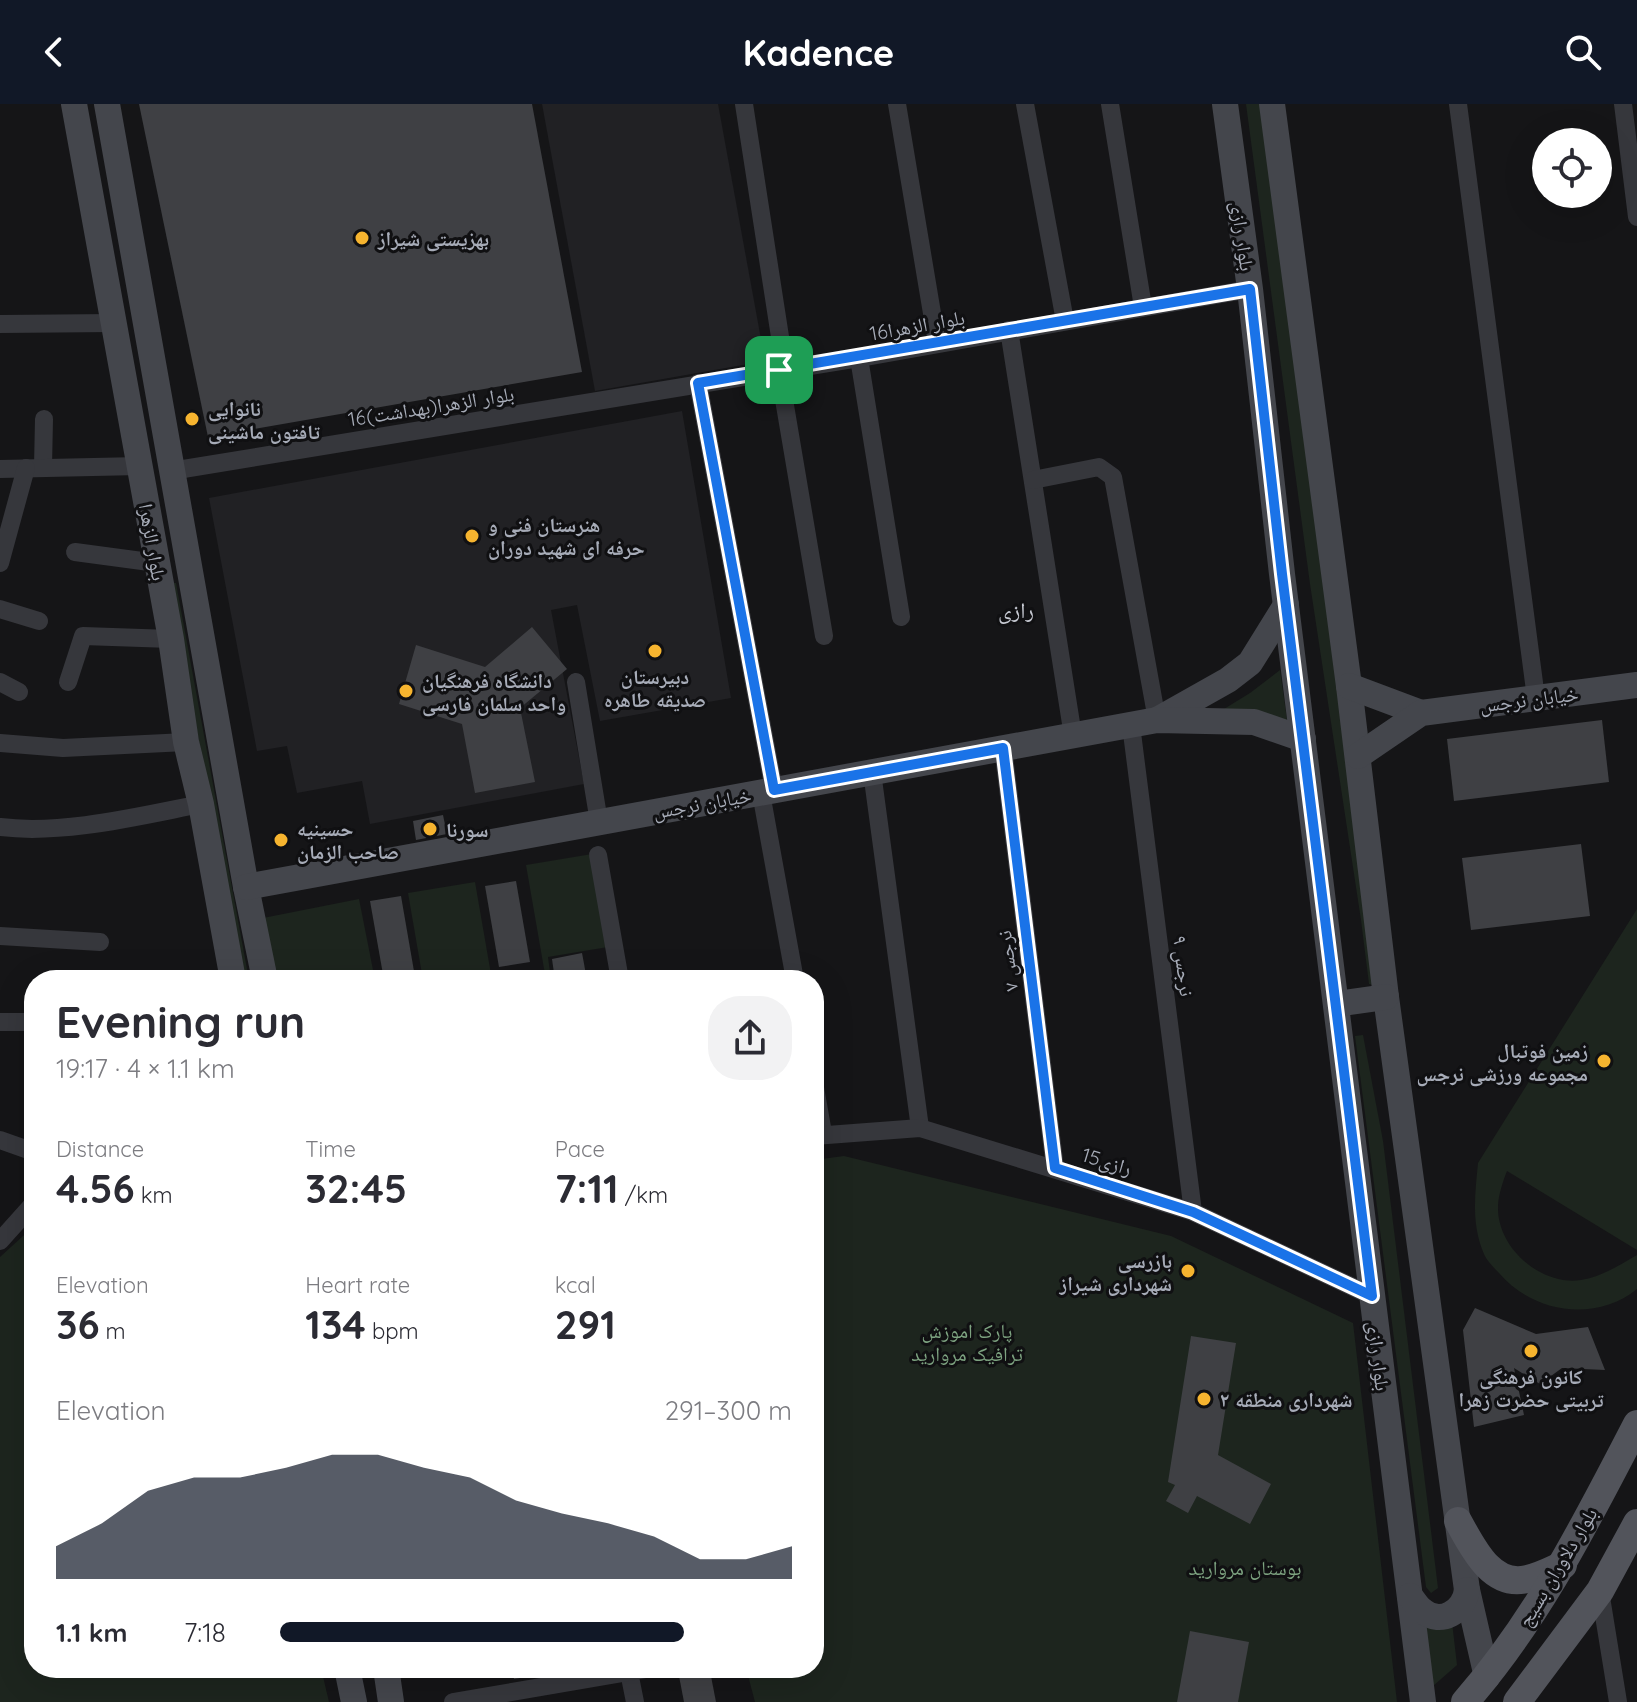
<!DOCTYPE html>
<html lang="en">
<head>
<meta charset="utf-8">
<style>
  :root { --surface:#fff; --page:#f2f2f3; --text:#2b2b33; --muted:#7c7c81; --accent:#111827 }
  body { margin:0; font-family:Quicksand,"Noto Naskh Arabic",sans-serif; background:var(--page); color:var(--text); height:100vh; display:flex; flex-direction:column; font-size:30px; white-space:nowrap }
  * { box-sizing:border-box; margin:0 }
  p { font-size:26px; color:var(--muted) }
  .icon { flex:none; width:44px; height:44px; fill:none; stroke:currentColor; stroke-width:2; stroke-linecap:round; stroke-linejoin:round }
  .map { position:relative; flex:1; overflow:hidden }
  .sheet { position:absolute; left:24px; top:866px; width:800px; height:708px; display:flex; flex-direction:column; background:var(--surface); border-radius:32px; box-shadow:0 8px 32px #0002 }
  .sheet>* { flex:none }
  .controls { position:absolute; left:1532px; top:24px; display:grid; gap:16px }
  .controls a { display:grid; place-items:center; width:80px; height:80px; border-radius:50%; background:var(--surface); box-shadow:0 8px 32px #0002; font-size:40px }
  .pin { position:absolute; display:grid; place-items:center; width:68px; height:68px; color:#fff; margin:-34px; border-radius:16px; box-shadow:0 4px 12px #0006 }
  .round { display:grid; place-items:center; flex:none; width:84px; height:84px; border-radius:32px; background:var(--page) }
  .headline { display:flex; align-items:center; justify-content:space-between; height:136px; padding:0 32px }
  h1 { font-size:44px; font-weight:800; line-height:60px }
  .metrics { display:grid; grid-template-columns:repeat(3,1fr); gap:12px; height:136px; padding:8px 32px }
  .metrics div { display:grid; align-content:center }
  .metrics b { font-size:40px; font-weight:800 }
  .metrics small { font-size:22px; font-weight:400 }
  .metrics p { font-size:22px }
  .chart { height:224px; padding:16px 32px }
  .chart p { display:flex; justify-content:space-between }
  .chart svg { width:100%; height:144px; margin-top:8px; fill:var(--accent); opacity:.7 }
  ul { padding:0 32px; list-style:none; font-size:26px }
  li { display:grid; grid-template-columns:128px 96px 1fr; align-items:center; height:60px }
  li i { height:20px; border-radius:10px; background:var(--accent) }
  header { display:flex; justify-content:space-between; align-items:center; height:104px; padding:0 32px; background:var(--accent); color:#fff; font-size:36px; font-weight:800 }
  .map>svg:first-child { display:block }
  .built { fill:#212124 }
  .green { fill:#1d251e }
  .building { fill:#3f4044 }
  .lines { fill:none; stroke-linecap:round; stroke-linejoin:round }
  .street { stroke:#36373c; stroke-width:18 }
  .secondary { stroke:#44464c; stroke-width:26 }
  .primary { stroke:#52545b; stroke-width:28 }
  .route-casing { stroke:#fff; stroke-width:16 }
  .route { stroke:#1a73e8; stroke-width:10 }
  .poi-dot { fill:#f6b42f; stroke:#101012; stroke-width:3 }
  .labels { text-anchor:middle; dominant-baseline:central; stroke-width:6; stroke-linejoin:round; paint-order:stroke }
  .street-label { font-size:20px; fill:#a7acb8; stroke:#101012 }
  .poi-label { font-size:20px; font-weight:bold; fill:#a7acb8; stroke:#101012; text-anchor:start }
  .park-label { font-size:20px; fill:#7da380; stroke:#101012 }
  .neighbourhood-label { font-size:22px; fill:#c8cbd4; stroke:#101012 }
</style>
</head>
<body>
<header><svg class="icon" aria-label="back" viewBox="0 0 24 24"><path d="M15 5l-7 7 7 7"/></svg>Kadence<svg class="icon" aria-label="search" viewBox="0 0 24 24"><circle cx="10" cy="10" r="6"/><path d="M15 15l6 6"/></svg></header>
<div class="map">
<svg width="1637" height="1598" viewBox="0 0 1637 1598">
  <rect width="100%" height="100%" fill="#151517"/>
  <g class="built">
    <path d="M542 0H718L765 257 595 287Z"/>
    <path d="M682 307 731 594 600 617 577 501 551 506 584 680 370 720 362 677 297 689 287 642 257 647 209 394Z"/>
  </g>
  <g class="green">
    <path d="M1246 0H1263L1378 882 1369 880 1361 816 1310 480Z"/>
    <path d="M171 479H176L249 876H241Z"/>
    <path d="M1280 566 1287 616 1224 605 1250 589Z"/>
    <path d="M592 750 608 843 548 853 551 876H546L526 761Z"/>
    <path d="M475 778 492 876H423L408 789Z"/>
    <path d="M359 795 375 876H271L258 815Z"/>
    <path d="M1637 805V1146L1507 1067C1503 1077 1498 1092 1498 1103 1497 1144 1541 1182 1581 1176 1601 1173 1620 1161 1637 1151V1185C1595 1219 1533 1209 1499 1169 1494 1164 1487 1157 1484 1150 1471 1120 1475 1091 1478 1059Z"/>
    <path d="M1363 931 1383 1037 1438 1484 1431 1489 1426 1483 1355 932Z"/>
    <path d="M844 1052 1171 1132 1353 1219 1397 1598H755L746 1564H814V1056Z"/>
    <path d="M34 1122V1564H321L329 1598H0V1153Z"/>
    <path d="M1420 1516 1452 1518 1457 1561 1433 1582Z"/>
  </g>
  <g class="building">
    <path d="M139 0H532L582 268 208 333Z"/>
    <path d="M532 523 567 565 520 604 535 678 475 689 462 620 399 600 416 541 485 563Z"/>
    <path d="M1602 616 1609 678 1454 697 1447 635Z"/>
    <path d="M443 711 447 730 416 736 413 717Z"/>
    <path d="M1581 740 1590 812 1471 826 1462 754Z"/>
    <path d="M516 777 530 858 499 863 485 782Z"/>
    <path d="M401 792 415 873 384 876 370 797Z"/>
    <path d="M582 849 587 876H555L552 855Z"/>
    <path d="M1475 1204 1536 1230 1588 1223 1605 1266 1562 1264 1540 1280 1514 1264 1524 1311 1474 1323 1463 1226Z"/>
    <path d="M1191 1232 1236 1239 1218 1351 1271 1380 1250 1420 1197 1392 1188 1409 1166 1397 1175 1381 1168 1378Z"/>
    <path d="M1190 1527 1249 1538 1238 1598H1177Z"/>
    <path d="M512 1564H564V1567L514 1575Z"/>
    <path d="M710 1567 716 1598H684L679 1572Z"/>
  </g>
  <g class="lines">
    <g class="street">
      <path d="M744 0 785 265"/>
      <path d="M897 0 937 239"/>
      <path d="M1025 0 1065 217"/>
      <path d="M1110 0 1143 203"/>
      <path d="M1458 0 1536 594"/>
      <path d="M1623 0 1637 113"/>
      <path d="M0 220 114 219"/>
      <path d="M1009 226 1073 632"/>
      <path d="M859 254 901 513"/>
      <path d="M779 266 824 532"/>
      <path d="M698 279 774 686"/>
      <path d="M43 363 44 315"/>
      <path d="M0 365 140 362"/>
      <path d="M171 367 859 254 1250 185"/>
      <path d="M1033 376 1099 363 1113 373 1157 616"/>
      <path d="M75 448 157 459"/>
      <path d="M0 459 26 364"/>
      <path d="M0 505 39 517"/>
      <path d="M0 578 19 588"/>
      <path d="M68 578 83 532 171 535"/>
      <path d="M576 578 599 718"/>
      <path d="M1131 621 1193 1108"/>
      <path d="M0 639 63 644 186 638"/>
      <path d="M1003 644 1055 1064"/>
      <path d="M872 668 920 1024"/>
      <path d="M761 689 795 876"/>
      <path d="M0 723C63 731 139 712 201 700"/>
      <path d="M598 751 620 876"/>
      <path d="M0 832 100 838"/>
      <path d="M0 918H34"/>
      <path d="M814 978 823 1029"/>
      <path d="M814 1032 920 1024 1193 1108 1372 1192"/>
      <path d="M0 1036 34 1048"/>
      <path d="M0 1137 34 1099"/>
      <path d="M1600 1487 1618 1598"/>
      <path d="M629 1568 635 1598"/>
      <path d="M453 1598 652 1564"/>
    </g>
    <g class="secondary">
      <path d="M74 0 171 535 186 638 201 700 233 876"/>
      <path d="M107 0 246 783 265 876"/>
      <path d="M1225 0 1250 185 1282 470 1423 1598"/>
      <path d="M1272 0 1349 582 1386 893 1467 1486 1487 1573"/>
      <path d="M1349 582 1421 609"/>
      <path d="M1157 616 1228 576 1250 559 1286 501"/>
      <path d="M1358 652 1421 609 1637 581"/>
      <path d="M246 783 1157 616 1254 618 1303 635"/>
      <path d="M1336 900 1386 893"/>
      <path d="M1410 1492C1414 1497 1418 1504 1423 1507 1441 1522 1464 1507 1467 1486"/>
      <path d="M347 1564 354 1598"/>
      <path d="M386 1564 391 1598"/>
    </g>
    <g class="primary">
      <path d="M1458 1417C1472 1442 1491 1484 1527 1475 1539 1473 1552 1466 1563 1461"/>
      <path d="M1465 1598C1539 1513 1586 1418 1637 1320"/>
      <path d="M1517 1598 1600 1487 1637 1419"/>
    </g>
  </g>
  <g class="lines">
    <defs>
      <path id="route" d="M1250 185 1282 470 1372 1192 1193 1108 1055 1064 1003 644 774 686 698 279Z"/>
    </defs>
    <use href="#route" class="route-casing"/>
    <use href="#route" class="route"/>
  </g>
  <g class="poi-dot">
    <circle cx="362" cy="134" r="8"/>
    <circle cx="192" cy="315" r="8"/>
    <circle cx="472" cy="432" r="8"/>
    <circle cx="655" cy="547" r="8"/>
    <circle cx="406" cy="587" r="8"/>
    <circle cx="430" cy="725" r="8"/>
    <circle cx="281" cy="736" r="8"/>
    <circle cx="1604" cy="957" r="8"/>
    <circle cx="1188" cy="1167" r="8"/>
    <circle cx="1531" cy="1247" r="8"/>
    <circle cx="1204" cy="1295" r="8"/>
  </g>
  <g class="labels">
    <g class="street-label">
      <text transform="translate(1243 132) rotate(82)">بلوار رازی</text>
      <text transform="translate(917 221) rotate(-10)">16بلوار الزهرا</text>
      <text transform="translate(431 302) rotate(-9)">16بلوار الزهرا(بهداشت)</text>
      <text transform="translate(153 438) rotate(80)">بلوار الزهرا</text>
      <text transform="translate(1529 595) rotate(-7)">خیابان نرجس</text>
      <text transform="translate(702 699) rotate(-10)">خیابان نرجس</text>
      <text transform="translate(1007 857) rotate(-97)">نرجس ۷</text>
      <text transform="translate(1184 862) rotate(83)">نرجس ۹</text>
      <text transform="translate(1107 1057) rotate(17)">15رازی</text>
      <text transform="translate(1379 1252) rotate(83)">بلوار رازی</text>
      <text transform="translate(1557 1463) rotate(-59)">بلوار دلاوران بسیج</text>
    </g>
    <g class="poi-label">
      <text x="378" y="134">بهزیستی شیراز</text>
      <text x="208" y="304">نانوایی<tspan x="208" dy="23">تافتون ماشینی</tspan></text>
      <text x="488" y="420">هنرستان فنی و<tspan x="488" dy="23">حرفه ای شهید دوران</tspan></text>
      <text x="655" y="572" text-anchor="middle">دبیرستان<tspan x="655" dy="23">صدیقه طاهره</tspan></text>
      <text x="422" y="576">دانشگاه فرهنگیان<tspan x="422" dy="23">واحد سلمان فارسی</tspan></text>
      <text x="297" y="724">حسینیه<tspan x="297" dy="23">صاحب الزمان</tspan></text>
      <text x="446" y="725">سورنا</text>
      <text x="1588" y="946" text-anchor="end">زمین فوتبال<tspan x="1588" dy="23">مجموعه ورزشی نرجس</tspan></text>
      <text x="1172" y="1156" text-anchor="end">بازرسی<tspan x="1172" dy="23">شهرداری شیراز</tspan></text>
      <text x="1531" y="1272" text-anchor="middle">کانون فرهنگی<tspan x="1531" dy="23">تربیتی حضرت زهرا</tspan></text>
      <text x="1220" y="1295">شهرداری منطقه ۲</text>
    </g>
    <g class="park-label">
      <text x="967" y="1226">پارک اموزش<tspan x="967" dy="23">ترافیک مروارید</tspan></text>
      <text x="1245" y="1463">بوستان مروارید</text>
    </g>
    <g class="neighbourhood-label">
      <text x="1016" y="506">رازی</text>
    </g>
  </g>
</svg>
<div class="controls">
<a><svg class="icon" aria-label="locate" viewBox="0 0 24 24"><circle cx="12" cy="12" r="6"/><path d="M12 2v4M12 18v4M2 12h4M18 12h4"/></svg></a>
</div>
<div class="pin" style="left:779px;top:266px;background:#1e9e55"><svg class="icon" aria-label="arrive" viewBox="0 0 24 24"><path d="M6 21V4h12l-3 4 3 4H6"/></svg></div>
<section class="sheet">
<div class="headline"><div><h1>Evening run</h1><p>19:17 · 4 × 1.1 km</p></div><a class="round"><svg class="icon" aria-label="share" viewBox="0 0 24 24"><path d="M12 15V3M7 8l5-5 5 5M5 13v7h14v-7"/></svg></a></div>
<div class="metrics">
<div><p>Distance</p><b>4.56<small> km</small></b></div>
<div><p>Time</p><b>32:45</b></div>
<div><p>Pace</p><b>7:11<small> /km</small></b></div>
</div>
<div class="metrics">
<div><p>Elevation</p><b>36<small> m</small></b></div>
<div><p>Heart rate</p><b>134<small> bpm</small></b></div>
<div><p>kcal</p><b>291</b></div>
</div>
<div class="chart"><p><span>Elevation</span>291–300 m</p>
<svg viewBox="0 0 160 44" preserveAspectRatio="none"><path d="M0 44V34L10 27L20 17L30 13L40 13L50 10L60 6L70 6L80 10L90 13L100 20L110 24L120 27L130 31L140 38L150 38L160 34V44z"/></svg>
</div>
<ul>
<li><b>1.1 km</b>7:18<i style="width:79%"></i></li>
</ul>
</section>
</div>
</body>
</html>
